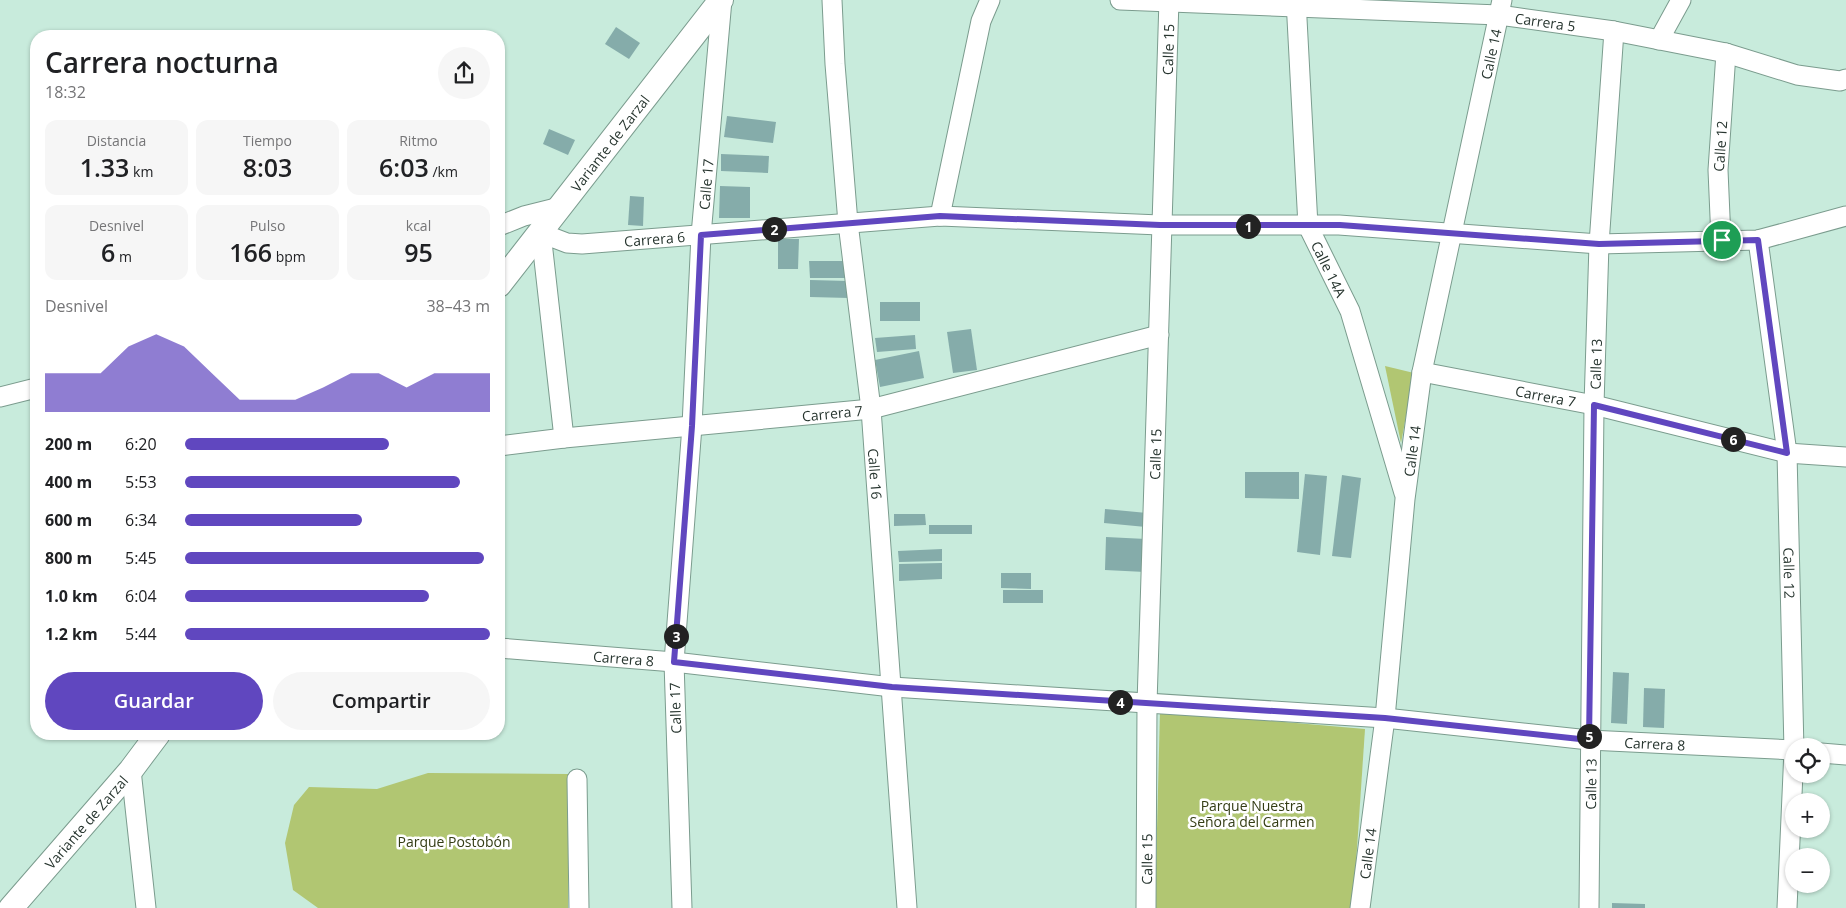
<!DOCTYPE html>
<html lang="es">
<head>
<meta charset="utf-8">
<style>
  :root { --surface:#fff; --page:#f6f6f6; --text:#202124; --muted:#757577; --accent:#6047bf }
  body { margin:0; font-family:"Open Sans",sans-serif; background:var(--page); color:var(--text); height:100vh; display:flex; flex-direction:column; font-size:19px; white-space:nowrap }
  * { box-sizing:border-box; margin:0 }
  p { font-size:16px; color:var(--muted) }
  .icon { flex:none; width:28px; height:28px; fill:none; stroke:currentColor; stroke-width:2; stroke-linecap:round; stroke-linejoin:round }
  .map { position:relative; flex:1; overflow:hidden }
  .panel { position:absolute; left:30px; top:30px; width:475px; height:710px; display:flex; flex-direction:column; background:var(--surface); border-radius:20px; box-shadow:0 1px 4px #0004 }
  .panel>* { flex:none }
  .tools { position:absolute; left:1785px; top:738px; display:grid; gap:10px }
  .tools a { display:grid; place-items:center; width:45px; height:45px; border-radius:50%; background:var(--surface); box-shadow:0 1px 4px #0004; font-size:25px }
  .pin { position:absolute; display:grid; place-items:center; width:42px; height:42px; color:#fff; margin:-21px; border:2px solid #fff; border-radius:50%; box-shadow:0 1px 5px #0007 }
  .km { position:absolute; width:25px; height:25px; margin:-12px; border-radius:50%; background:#222; color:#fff; font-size:14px; line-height:25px; text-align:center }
  .round { display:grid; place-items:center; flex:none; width:52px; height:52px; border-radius:26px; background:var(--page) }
  .head { display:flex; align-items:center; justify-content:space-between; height:85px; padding:0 15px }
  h1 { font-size:28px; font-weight:600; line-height:38px }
  .figures { display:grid; grid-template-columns:repeat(3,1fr); gap:8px; height:85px; padding:5px 15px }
  .figures div { display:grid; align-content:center; border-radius:12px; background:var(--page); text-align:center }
  .figures b { font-size:25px; font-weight:600 }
  .figures small { font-size:14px; font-weight:400 }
  .figures p { font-size:14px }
  .chart { height:140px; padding:10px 15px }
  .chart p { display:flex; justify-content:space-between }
  .chart svg { width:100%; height:90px; margin-top:5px; fill:var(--accent); opacity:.7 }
  .action { display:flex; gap:10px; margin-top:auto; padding:10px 15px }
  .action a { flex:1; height:58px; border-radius:30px; background:var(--accent); color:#fff; font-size:20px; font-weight:600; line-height:58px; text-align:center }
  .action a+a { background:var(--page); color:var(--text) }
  ul { padding:0 15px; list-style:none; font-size:16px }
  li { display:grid; grid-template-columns:80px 60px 1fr; align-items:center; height:38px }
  li i { height:12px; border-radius:6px; background:var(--accent) }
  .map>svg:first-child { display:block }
  .green { fill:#b1c672 }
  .building { fill:#85acaa }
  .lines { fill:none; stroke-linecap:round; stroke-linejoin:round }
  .minor-casing { stroke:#7b9c8e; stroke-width:21 }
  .major-casing { stroke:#7b9c8e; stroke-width:26 }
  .minor { stroke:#fff; stroke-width:19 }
  .major { stroke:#fff; stroke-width:24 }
  .route-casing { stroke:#fff; stroke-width:10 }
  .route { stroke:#6047bf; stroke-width:6 }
  .labels { text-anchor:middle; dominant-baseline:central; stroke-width:5; stroke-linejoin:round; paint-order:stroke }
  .street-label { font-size:14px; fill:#27352f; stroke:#fff }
  .park-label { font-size:14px; fill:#343d15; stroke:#fff }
</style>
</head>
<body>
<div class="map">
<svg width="1846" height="908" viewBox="0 0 1846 908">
  <rect width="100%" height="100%" fill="#c8ebdc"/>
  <g class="green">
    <path d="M1385 366 1414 373 1401 443Z"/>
    <path d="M1160 711 1365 729 1353 908H1155Z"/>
    <path d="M428 773 568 774V908H318L293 890 285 843 294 805 309 787 377 789Z"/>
  </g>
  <g class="building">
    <path d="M616 27 640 43 629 59 605 44Z"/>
    <path d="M727 116 776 122 773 143 724 137Z"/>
    <path d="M549 129 575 140 568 155 543 144Z"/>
    <path d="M721 154 769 156 768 173 721 171Z"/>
    <path d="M720 186 750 187V218H719Z"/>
    <path d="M630 196 644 197 643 226 628 225Z"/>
    <path d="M778 239H799L798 269H778Z"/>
    <path d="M809 261H850L851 278H810Z"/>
    <path d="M810 280 849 281V298L810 297Z"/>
    <rect x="880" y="302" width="40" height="19"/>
    <path d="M971 329 977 370 953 373 947 332Z"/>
    <path d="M915 335 916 349 877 352 875 338Z"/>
    <path d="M919 351 924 378 880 387 875 360Z"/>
    <path d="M1245 472H1299V499L1245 498Z"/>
    <path d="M1305 474 1327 476 1320 555 1297 552Z"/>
    <path d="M1342 475 1361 478 1351 558 1332 556Z"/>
    <path d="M1105 509 1147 513 1146 527 1104 523Z"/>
    <path d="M894 514H925L926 525 894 526Z"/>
    <rect x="929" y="525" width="43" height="9"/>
    <path d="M1106 537 1146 539 1145 572 1105 570Z"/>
    <path d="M942 549V561L899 562 898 551Z"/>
    <path d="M942 563V579L899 581V564Z"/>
    <path d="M1001 573H1031V589L1001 588Z"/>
    <rect x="1003" y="590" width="40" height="13"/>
    <path d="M1613 672 1629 673 1627 724 1611 723Z"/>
    <path d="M1644 688 1665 689 1664 728 1643 727Z"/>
    <path d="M1612 903 1645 904V908H1612Z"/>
  </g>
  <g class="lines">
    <defs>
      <g id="minor">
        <path id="s1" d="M832 0 835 64 848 223 871 409 907 908"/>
        <path id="s2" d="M1120 0 1499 15 1614 31 1726 53 1797 75 1840 81 1846 79"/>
        <path id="s3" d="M1296 0 1308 226 1350 311 1404 493"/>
        <path d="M1659 40 1681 0"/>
        <path d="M940 216 981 21 990 0"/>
        <path d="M499 226 524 216 560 207"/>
        <path id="s4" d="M1721 240 1718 170 1726 53"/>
        <path id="s5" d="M1758 240 1787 453 1794 750 1787 908"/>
        <path id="s6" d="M1422 372 1594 405 1787 453 1846 457"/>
        <path d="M0 397 36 388"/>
        <path id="s7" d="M564 438 541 233 567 243 582 244 940 216 1160 225H1339L1599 244 1758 240 1846 216"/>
        <path id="s8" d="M499 446 564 438 871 409 1159 335"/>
        <path id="s9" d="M499 648 674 662 892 687 1385 718 1589 740 1794 750"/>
        <path d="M1821 753 1846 755"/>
        <path d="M131 770 146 908"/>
        <path d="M577 779 579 908"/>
        <path id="s10" d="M682 908 674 662 692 426 701 235 722 0"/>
        <path id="s11" d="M1146 908 1147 704 1169 0"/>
        <path id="s12" d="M1360 908 1385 718 1405 499 1422 372 1502 0"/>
        <path id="s13" d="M1589 908 1594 405 1599 244 1614 31"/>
      </g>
      <g id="major">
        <path id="s14" d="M499 285 721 0"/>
        <path id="s15" d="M11 908 131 770 158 734"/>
      </g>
    </defs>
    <use href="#minor" class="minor-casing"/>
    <use href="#major" class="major-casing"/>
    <use href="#minor" class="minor"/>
    <use href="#major" class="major"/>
  </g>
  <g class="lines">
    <defs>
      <path id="route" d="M940 216 1160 225H1340L1599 244 1758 240 1787 453 1594 405 1589 740 1385 718 892 687 674 662 692 426 701 235Z"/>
    </defs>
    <use href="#route" class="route-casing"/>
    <use href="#route" class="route"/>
  </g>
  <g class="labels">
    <g class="street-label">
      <text stroke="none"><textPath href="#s2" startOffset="426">Carrera 5</textPath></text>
      <text stroke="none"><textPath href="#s11" startOffset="859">Calle 15</textPath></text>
      <text stroke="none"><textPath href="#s12" startOffset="865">Calle 14</textPath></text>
      <text stroke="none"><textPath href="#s14" startOffset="180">Variante de Zarzal</textPath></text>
      <text stroke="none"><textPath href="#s4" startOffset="94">Calle 12</textPath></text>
      <text stroke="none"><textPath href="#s10" startOffset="725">Calle 17</textPath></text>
      <text stroke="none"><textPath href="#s7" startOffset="322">Carrera 6</textPath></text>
      <text stroke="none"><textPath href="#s3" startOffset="274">Calle 14A</textPath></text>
      <text stroke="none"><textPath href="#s13" startOffset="544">Calle 13</textPath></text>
      <text stroke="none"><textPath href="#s6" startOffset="126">Carrera 7</textPath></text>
      <text stroke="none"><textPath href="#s8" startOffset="335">Carrera 7</textPath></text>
      <text stroke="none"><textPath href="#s12" startOffset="460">Calle 14</textPath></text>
      <text stroke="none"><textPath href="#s11" startOffset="454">Calle 15</textPath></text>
      <text stroke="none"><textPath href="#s1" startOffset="476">Calle 16</textPath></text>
      <text stroke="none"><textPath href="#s5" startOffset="335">Calle 12</textPath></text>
      <text stroke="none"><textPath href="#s9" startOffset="125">Carrera 8</textPath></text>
      <text transform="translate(675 708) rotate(-92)">Calle 17</text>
      <text stroke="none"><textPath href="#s9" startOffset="1160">Carrera 8</textPath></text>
      <text stroke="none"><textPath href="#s13" startOffset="124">Calle 13</textPath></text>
      <text stroke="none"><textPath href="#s15" startOffset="114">Variante de Zarzal</textPath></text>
      <text stroke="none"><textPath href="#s12" startOffset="55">Calle 14</textPath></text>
      <text stroke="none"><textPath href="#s11" startOffset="49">Calle 15</textPath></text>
    </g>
    <g class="park-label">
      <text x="1252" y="805">Parque Nuestra<tspan x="1252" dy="16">Señora del Carmen</tspan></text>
      <text x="454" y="841">Parque Postobón</text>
    </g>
  </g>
</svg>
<div class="tools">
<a><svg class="icon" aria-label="locate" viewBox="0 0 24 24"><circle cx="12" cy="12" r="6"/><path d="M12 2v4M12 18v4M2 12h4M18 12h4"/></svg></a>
<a>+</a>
<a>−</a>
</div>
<div class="pin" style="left:1722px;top:240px;background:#1e9e55"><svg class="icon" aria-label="arrive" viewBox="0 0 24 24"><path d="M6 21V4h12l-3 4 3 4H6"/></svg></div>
<b class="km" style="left:1248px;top:226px">1</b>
<b class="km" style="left:774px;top:229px">2</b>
<b class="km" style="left:676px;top:636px">3</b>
<b class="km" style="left:1120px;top:702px">4</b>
<b class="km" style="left:1589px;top:736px">5</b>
<b class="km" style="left:1733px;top:439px">6</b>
<section class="panel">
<div class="head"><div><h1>Carrera nocturna</h1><p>18:32</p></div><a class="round"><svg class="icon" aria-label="share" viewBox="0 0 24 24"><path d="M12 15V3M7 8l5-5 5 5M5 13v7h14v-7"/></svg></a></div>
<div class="figures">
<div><p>Distancia</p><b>1.33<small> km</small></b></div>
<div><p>Tiempo</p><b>8:03</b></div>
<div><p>Ritmo</p><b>6:03<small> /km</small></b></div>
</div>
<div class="figures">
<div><p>Desnivel</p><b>6<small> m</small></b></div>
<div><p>Pulso</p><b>166<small> bpm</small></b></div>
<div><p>kcal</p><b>95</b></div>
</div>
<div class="chart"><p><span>Desnivel</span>38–43 m</p>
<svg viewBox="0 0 160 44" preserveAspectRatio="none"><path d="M0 44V25L10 25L20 25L30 12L40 6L50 12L60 25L70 38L80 38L90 38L100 32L110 25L120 25L130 32L140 25L150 25L160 25V44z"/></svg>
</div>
<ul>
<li><b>200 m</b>6:20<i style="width:67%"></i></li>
<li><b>400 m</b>5:53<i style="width:90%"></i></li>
<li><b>600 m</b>6:34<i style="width:58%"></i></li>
<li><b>800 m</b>5:45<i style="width:98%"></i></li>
<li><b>1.0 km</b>6:04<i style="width:80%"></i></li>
<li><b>1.2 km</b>5:44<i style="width:100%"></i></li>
</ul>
<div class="action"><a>Guardar</a><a>Compartir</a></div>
</section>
</div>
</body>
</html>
